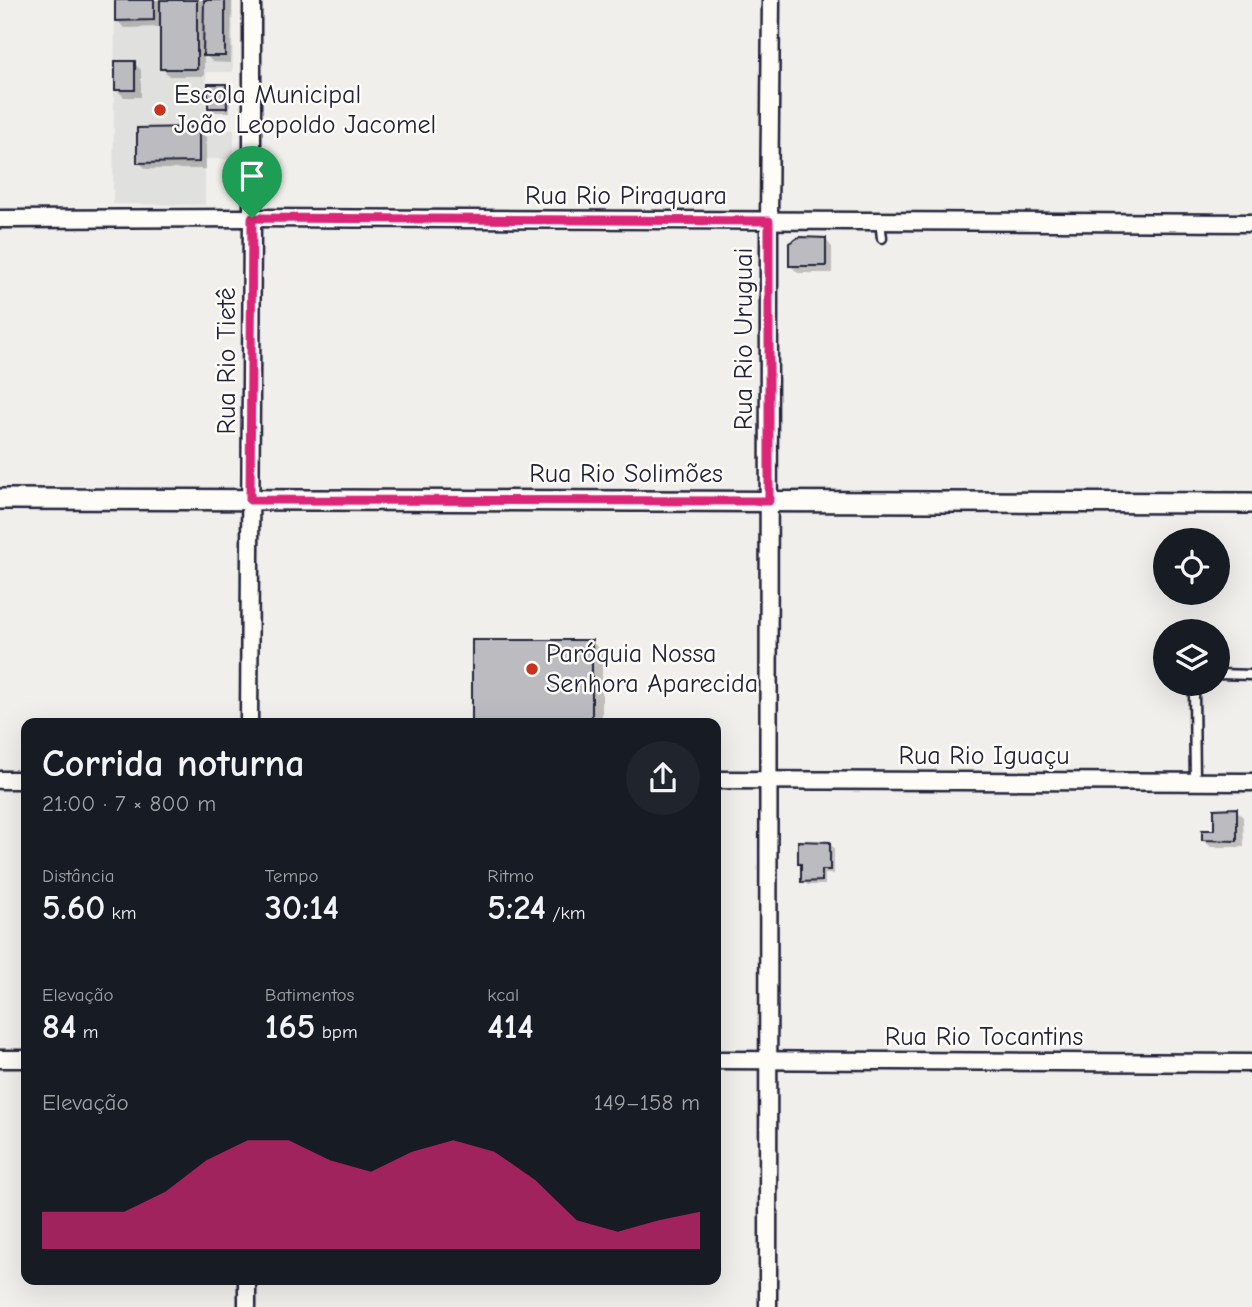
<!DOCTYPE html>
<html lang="pt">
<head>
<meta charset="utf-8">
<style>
  :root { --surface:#171b24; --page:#20242c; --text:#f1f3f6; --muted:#9ea1a6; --accent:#db2777 }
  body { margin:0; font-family:"Comic Neue",sans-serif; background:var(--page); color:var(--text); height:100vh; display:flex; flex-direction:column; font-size:26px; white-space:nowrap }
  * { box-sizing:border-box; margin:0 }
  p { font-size:23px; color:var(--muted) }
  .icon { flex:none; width:38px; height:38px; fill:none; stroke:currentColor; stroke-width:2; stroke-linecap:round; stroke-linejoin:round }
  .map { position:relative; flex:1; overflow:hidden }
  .details { position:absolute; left:21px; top:718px; width:700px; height:567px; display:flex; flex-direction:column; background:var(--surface); border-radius:14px; box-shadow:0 7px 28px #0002 }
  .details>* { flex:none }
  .tools { position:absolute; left:1153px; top:528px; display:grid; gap:14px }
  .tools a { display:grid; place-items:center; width:77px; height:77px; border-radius:50%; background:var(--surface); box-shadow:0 7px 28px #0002; font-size:35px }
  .pin { position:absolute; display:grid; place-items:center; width:60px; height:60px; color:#fff; margin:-72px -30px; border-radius:50% 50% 50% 0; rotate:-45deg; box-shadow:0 0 7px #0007 }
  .pin .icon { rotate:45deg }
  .round { display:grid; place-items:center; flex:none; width:74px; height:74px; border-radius:37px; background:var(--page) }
  .head { display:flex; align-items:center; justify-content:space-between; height:119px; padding:0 21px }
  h1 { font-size:38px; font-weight:600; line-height:52px }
  .stats { display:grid; grid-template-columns:repeat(3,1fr); gap:10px; height:119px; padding:7px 21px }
  .stats div { display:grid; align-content:center }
  .stats b { font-size:35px; font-weight:600 }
  .stats small { font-size:19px; font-weight:400 }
  .stats p { font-size:19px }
  .chart { height:196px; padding:14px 21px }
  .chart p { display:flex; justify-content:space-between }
  .chart svg { width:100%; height:126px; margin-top:7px; fill:var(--accent); opacity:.7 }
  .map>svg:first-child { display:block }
  .built { fill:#e0e0df }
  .shadow { fill:#0003 }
  .building { fill:#bcbcc0; stroke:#22223b; stroke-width:2 }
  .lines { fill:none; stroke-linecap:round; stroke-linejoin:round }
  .service-casing { stroke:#22223b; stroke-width:13 }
  .minor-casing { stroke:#22223b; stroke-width:21 }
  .tertiary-casing { stroke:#22223b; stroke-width:24 }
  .service { stroke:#fdfcf7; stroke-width:8 }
  .minor { stroke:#fdfcf7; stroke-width:16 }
  .tertiary { stroke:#fdfcf7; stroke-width:19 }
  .route-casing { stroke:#fff; stroke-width:14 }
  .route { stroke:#db2777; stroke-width:9 }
  .poi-dot { fill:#c8321e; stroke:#fdfcf7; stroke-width:2.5 }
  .labels { text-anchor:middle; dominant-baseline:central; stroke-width:5; stroke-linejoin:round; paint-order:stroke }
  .poi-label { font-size:26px; fill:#22223b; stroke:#fdfcf7; text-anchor:start }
  .street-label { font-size:26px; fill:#22223b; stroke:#fdfcf7 }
</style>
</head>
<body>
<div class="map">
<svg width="1252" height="1307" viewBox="0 0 1252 1307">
  <rect width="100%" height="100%" fill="#f0efec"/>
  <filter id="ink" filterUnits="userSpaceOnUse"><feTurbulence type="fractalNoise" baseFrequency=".0143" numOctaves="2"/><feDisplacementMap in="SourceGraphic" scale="14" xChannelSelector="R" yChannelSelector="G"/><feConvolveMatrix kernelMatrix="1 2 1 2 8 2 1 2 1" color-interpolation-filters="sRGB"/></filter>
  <g filter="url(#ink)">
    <path class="built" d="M115 0H233V72H206V129L234 130V159H205V205L113 204Z"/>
    <g class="shadow">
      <path d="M116 0H232L231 63 213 62 204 54V76H169L162 68 161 27 124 28 117 20Z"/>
      <path d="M134 63 141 70V97H124L117 90Z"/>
      <path d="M226 85 230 90V112H214L210 107Z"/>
      <path d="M198 129 206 137V169H146L139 162Z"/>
      <path d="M825 239 832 247V273H798L791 266Z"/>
      <path d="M592 642 602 652V723H473Z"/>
      <path d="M1236 810 1243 817 1244 847H1211L1203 840 1216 831Z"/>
      <path d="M830 844 834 848V874H825V885H808L803 881Z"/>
    </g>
    <g class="building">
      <path d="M115 0H154V20L115 21Z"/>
      <rect x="160" y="0" width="37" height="69"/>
      <path d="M204 0H225V56H203Z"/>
      <rect x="115" y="61" width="20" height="29"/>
      <path d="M208 84H226L227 108H208Z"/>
      <path d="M199 127V162L137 163V128Z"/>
      <path d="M799 237 826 238V266H789V243Z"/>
      <rect x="472" y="640" width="120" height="83"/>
      <path d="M1237 808V841L1202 840V830H1214V809Z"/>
      <path d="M798 841 830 842V870H822V881L801 882V864H798Z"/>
    </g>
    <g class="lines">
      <defs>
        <g id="service">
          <path d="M880 221 882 238"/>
          <path d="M1218 674 1252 675"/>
          <path d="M1195 781 1194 693 1197 684"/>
        </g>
        <g id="minor">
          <path d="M0 219 252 218 1252 223"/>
          <path d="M249 723 252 218V0"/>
          <path d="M0 780H26"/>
          <path d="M716 780 1252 782"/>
          <path d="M0 1059H26"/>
          <path d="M716 1060 1252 1063"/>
          <path d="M247 1307V1279"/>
          <path d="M768 1307 769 221 771 0"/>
        </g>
        <path id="tertiary" d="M0 499 1252 503"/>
      </defs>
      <use href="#service" class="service-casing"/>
      <use href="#minor" class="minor-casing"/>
      <use href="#tertiary" class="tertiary-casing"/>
      <use href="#service" class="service"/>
      <use href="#minor" class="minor"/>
      <use href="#tertiary" class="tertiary"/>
    </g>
  </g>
  <g class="lines" filter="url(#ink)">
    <defs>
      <path id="route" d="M252 218 769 221V501L250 500Z"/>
    </defs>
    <use href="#route" class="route-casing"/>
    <use href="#route" class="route"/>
  </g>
  <g class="poi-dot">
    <circle cx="160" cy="110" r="7"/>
    <circle cx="532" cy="669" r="7"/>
  </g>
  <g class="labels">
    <g class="poi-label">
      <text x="174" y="95">Escola Municipal<tspan x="174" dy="30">João Leopoldo Jacomel</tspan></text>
      <text x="546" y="654">Paróquia Nossa<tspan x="546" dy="30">Senhora Aparecida</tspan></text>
    </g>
    <g class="street-label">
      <text x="626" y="196">Rua Rio Piraquara</text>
      <text transform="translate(744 339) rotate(-90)">Rua Rio Uruguai</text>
      <text transform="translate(227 361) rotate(-90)">Rua Rio Tietê</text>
      <text x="626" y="474">Rua Rio Solimões</text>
      <text x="984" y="756">Rua Rio Iguaçu</text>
      <text x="984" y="1037">Rua Rio Tocantins</text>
    </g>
  </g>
</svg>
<div class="tools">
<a><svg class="icon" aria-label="locate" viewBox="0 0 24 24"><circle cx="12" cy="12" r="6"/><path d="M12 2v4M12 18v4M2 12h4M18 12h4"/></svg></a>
<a><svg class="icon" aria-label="layers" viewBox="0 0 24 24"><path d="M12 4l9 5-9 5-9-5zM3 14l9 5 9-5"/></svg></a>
</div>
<div class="pin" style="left:252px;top:218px;background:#1e9e55"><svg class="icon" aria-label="arrive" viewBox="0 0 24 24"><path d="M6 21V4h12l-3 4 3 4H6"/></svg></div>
<section class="details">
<div class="head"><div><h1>Corrida noturna</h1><p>21:00 · 7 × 800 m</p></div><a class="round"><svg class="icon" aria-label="share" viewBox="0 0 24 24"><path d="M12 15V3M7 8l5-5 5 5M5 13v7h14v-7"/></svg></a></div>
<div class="stats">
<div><p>Distância</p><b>5.60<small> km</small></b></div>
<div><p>Tempo</p><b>30:14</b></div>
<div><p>Ritmo</p><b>5:24<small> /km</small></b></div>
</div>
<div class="stats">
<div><p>Elevação</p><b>84<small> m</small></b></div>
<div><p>Batimentos</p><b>165<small> bpm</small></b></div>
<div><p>kcal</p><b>414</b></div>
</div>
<div class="chart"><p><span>Elevação</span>149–158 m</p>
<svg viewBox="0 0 160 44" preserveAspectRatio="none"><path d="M0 44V31L10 31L20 31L30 24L40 13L50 6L60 6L70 13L80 17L90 10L100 6L110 10L120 20L130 34L140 38L150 34L160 31V44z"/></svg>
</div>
</section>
</div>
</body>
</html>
